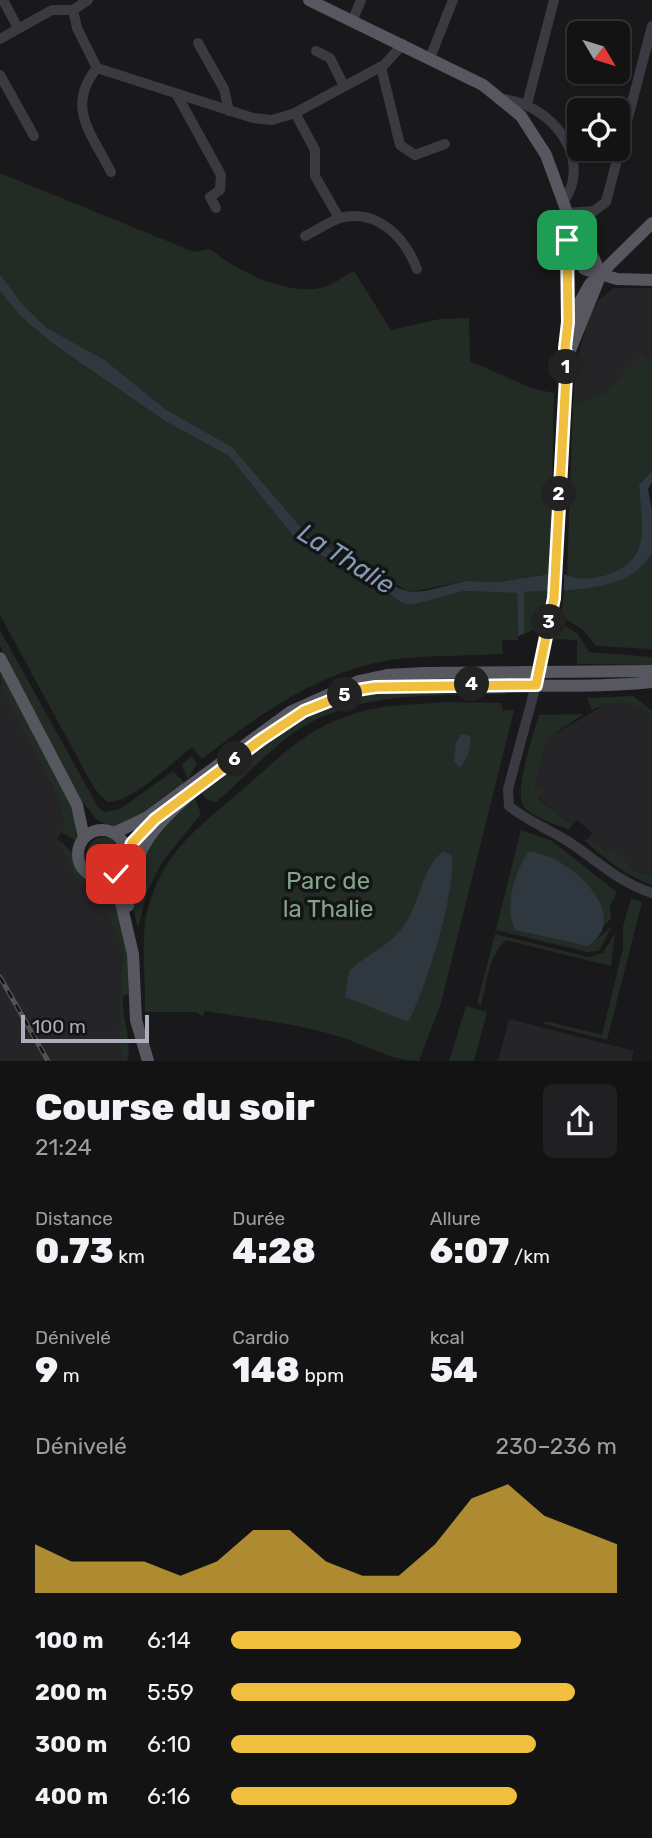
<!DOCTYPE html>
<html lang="fr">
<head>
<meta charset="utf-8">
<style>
  :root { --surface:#131314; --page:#202022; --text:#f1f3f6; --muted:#9d9ea0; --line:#323234; --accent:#f0bf3d }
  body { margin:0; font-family:Rubik,sans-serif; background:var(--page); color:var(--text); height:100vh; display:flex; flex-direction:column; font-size:26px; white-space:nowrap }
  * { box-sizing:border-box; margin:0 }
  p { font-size:23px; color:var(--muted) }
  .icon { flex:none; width:38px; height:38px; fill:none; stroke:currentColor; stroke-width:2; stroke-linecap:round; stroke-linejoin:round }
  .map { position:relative; height:1061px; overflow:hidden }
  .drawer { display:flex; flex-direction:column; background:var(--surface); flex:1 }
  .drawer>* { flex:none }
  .needle { width:46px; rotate:128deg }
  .controls { position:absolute; left:567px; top:21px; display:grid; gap:14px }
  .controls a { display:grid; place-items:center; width:63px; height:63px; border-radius:10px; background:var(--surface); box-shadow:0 2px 5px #0004,0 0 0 2px var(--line); font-size:35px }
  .scale { position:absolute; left:21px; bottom:18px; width:128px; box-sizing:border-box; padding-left:7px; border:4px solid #acafbb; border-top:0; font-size:19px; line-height:24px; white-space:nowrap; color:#acafbb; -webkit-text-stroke:5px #141416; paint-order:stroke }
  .pin { position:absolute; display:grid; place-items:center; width:60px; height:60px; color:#fff; margin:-30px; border-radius:14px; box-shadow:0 4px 10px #0006 }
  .km { position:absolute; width:35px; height:35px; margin:-18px; border-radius:50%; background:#222; color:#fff; font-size:19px; line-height:35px; text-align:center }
  .round { display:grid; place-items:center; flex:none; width:74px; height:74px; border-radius:10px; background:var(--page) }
  .headline { display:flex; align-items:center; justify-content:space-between; height:119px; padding:0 35px }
  h1 { font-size:38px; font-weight:800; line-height:52px }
  .stats { display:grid; grid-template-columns:repeat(3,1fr); gap:10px; height:119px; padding:7px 35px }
  .stats div { display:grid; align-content:center }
  .stats b { font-size:35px; font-weight:800 }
  .stats small { font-size:19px; font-weight:400 }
  .stats p { font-size:19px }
  .chart { height:196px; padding:14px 35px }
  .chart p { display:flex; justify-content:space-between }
  .chart svg { width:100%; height:126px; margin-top:7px; fill:var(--accent); opacity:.7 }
  ul { padding:0 35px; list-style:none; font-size:23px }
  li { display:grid; grid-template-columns:112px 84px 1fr; align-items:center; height:52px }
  li i { height:18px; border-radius:9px; background:var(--accent) }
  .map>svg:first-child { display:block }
  .built { fill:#252528 }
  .green { fill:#232b25 }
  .water { fill:#2f373f }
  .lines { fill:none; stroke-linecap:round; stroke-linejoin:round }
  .minor { stroke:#3a3b40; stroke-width:10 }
  .major { stroke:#56575f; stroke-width:12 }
  .rail-casing { stroke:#515359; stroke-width:5 }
  .rail { stroke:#141416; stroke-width:2.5; stroke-dasharray:8; stroke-linecap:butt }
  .route-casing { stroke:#fff; stroke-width:14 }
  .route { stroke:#f0bf3d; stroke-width:9 }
  .labels { text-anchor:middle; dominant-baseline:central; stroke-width:7; stroke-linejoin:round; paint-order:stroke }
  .park-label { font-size:24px; fill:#83a587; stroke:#141416 }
  .water-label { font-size:26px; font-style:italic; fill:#849bb5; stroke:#141416 }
</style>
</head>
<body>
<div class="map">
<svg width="652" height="1061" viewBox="0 0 652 1061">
  <rect width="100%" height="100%" fill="#19191b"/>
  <g class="built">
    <path d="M613 288H652V356L647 361 641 356 605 393 573 405 576 362 589 318 598 301Z"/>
    <path d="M0 685 54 789 65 823 58 839 77 881 102 903 123 949 118 1031 122 1061H0Z"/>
    <path d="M608 703H636L652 716V876L636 871 610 848 607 852 588 839 592 833 577 820 572 825 538 797 535 789 546 739Z"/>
    <path d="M509 1019 634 1051 631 1061H498Z"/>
  </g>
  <g class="green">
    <path d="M0 173 194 252 210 249C238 271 283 295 320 288 331 286 344 276 354 271L391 330 440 319 469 318 470 361 534 389 554 393 550 574 498 582 466 581 410 592 311 539 232 447 165 409 105 360 47 328 22 304 0 274Z"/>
    <path d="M0 291 20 316 56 346 165 421 229 456 297 541 363 573 400 602 412 605 464 591 517 593 518 640H502L503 654C471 656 438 655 406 658 325 666 264 711 202 759L192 747C171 763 132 803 107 802L94 788 0 615Z"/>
    <path d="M641 355 647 361 652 356V471L639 485 645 549C634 572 590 588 567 575L573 405 605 393Z"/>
    <path d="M652 553V649L596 646 583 630 561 616 564 591C597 587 633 584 652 553Z"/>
    <path d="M549 591 537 628 524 634V592Z"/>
    <path d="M560 622 578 634 589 652 652 657V665L577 664V640L552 639Z"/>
    <path d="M0 630 98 807 105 812 120 809 173 771 185 783 150 812 116 827 98 821 77 795 0 646Z"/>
    <path d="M0 667 74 810 77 841 61 832 65 823 54 789 1 688Z"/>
    <path d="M398 689 506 691 505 694C431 696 350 690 288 737 262 757 241 781 216 802L208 800 202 794C213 780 232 768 247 757 298 720 336 698 398 689Z"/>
    <path d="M633 696 652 711V716C632 700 615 699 592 710L587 698Z"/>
    <path d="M447 702 501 703 503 711 514 710 441 1003 419 1061C390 1061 365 1044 337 1036 294 1023 249 1018 204 1011L203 1017 197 1012H145C146 976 139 935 150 901 169 844 206 822 248 785 279 757 306 730 347 716 379 704 413 705 447 702Z"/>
    <path d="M584 714 546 739 535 788 542 790 538 798 572 825 569 830C555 824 534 818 524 807 513 794 534 732 539 715Z"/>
    <path d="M192 756 197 763 188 780 182 764Z"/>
    <path d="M195 798 201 814 162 862 147 892 138 928C122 871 150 831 195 798Z"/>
    <path d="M521 830 552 841 617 892 610 906 611 919 602 927C610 896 568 868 545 855L594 942 612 926 599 951 587 952 496 930Z"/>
    <circle cx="104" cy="854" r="17"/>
    <path d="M58 839 75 855 81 874C88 880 98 883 104 889 130 915 129 961 128 994L123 996C121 1018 133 1041 127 1061H122L118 1031 123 949 102 903 77 881Z"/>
    <path d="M588 839 607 852 611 847 635 871 652 876V885C625 875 605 859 584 840Z"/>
    <path d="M631 898 642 902 607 1040 544 1024 545 1021 602 1035 623 948V927Z"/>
    <path d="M615 933 611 966 506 940C488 957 488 979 481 1005L477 1004 495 934 588 957 603 953Z"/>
    <path d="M466 1006 487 1012 474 1061H449Z"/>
  </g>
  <g class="water">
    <path d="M0 274 22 304 47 328 105 360 165 409 232 447 311 539 377 572 398 588 410 592 425 591 466 581 498 582 550 574 549 591 524 592V634L518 636 517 593 464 591 412 605 400 602 363 573 310 550 297 541 229 456 165 421 56 346 20 316 0 291Z"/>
    <path d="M652 471V482L648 489 652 511V553C633 585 597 587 564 591V574C579 581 592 579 607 575 652 559 642 529 639 485Z"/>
    <path d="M461 734 470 736C472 749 467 758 460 768L454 761 456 743Z"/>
    <path d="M444 851 452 856C456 891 426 990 408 1022L345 997 349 971C373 948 393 949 411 913 421 893 425 864 444 851Z"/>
    <path d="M528 852C564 851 636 915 588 946L515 930C504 904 514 875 528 852Z"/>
  </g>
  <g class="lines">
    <g class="minor">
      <path d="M3 0 18 28"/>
      <path d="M88 0 73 10 77 28 97 68 253 118 272 120 295 113 384 65 403 44"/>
      <path d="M353 19 361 0"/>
      <path d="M0 39 52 10H73"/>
      <path d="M198 43 224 89 229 111"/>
      <path d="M316 51 330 58 344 86"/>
      <path d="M430 58 453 0"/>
      <path d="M381 67 400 145 415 155 445 144"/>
      <path d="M97 68C65 107 92 134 111 172"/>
      <path d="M0 75 34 136"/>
      <path d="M177 95 221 175 220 190 210 197 216 208"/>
      <path d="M503 99C550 104 594 157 564 201"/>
      <path d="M527 104 554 0"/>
      <path d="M295 113 315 150V176L339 218"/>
      <path d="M567 213 594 211 606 202 652 26"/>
      <path d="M305 236C316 231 328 222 340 218 378 208 405 238 417 269"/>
      <path d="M536 685 508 789 509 806C527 821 549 829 569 842 598 861 618 882 652 893"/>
    </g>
    <g class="major">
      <path d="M309 0 483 85 521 116 546 155 568 215V322"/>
      <path d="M571 234 584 269 617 279 652 280"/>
      <path d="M568 323 590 284 652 223"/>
      <path d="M0 658 77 805 84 838"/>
      <path d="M537 678 554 598 567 358 601 274 579 227 568 215"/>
      <path d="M346 694C376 682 410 685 442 685 512 684 582 689 652 682"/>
      <circle cx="102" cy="854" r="24"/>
      <path d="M114 833 146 818 290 712 359 681 387 675 425 673 652 671"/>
      <path d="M126 852 156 818"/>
      <path d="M120 871 121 903 133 954 136 1020 148 1061"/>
      <path d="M128 906C132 849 152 829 192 792"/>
    </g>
    <defs>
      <path id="rail" d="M0 977 48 1061"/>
    </defs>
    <use href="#rail" class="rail-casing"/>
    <use href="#rail" class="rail"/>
  </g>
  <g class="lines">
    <defs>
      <path id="route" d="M116 874 124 865 132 843 155 819 262 739 304 711 357 690 376 687 536 685 554 598 567 358 565 348 568 322 567 240"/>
    </defs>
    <use href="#route" class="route-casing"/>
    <use href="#route" class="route"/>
  </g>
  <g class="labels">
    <g class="park-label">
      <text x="328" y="881">Parc de<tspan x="328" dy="28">la Thalie</tspan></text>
    </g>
    <g class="water-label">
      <text transform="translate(346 559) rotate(32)">La Thalie</text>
    </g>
  </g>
</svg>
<div class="controls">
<a><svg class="needle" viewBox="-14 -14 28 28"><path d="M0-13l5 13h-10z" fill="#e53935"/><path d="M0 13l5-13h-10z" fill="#9d9ea0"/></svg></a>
<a><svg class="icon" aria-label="locate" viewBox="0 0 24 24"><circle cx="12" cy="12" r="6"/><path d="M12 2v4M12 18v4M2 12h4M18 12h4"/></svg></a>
</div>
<div class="scale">100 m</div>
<div class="pin" style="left:567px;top:240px;background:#1e9e55"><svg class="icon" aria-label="arrive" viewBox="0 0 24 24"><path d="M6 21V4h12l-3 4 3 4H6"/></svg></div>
<div class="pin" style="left:116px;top:874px;background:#d93025"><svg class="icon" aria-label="check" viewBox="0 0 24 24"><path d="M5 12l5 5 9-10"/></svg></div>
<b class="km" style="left:566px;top:367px">1</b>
<b class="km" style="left:559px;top:494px">2</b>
<b class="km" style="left:549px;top:622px">3</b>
<b class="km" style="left:472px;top:684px">4</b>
<b class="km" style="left:345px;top:695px">5</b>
<b class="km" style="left:235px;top:759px">6</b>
</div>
<section class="drawer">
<div class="headline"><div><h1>Course du soir</h1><p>21:24</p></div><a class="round"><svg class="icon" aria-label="share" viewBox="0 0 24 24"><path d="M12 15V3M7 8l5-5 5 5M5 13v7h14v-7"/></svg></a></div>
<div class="stats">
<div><p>Distance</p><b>0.73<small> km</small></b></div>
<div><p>Durée</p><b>4:28</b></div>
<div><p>Allure</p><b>6:07<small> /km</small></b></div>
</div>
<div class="stats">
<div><p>Dénivelé</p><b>9<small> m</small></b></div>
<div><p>Cardio</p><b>148<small> bpm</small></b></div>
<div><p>kcal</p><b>54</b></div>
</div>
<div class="chart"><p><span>Dénivelé</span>230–236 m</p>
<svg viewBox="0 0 160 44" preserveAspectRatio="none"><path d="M0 44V27L10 33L20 33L30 33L40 38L50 33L60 22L70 22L80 33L90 38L100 38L110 27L120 11L130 6L140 17L150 22L160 27V44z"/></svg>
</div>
<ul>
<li><b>100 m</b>6:14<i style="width:75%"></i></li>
<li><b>200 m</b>5:59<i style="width:89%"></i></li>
<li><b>300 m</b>6:10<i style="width:79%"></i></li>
<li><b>400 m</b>6:16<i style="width:74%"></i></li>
</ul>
</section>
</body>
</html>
